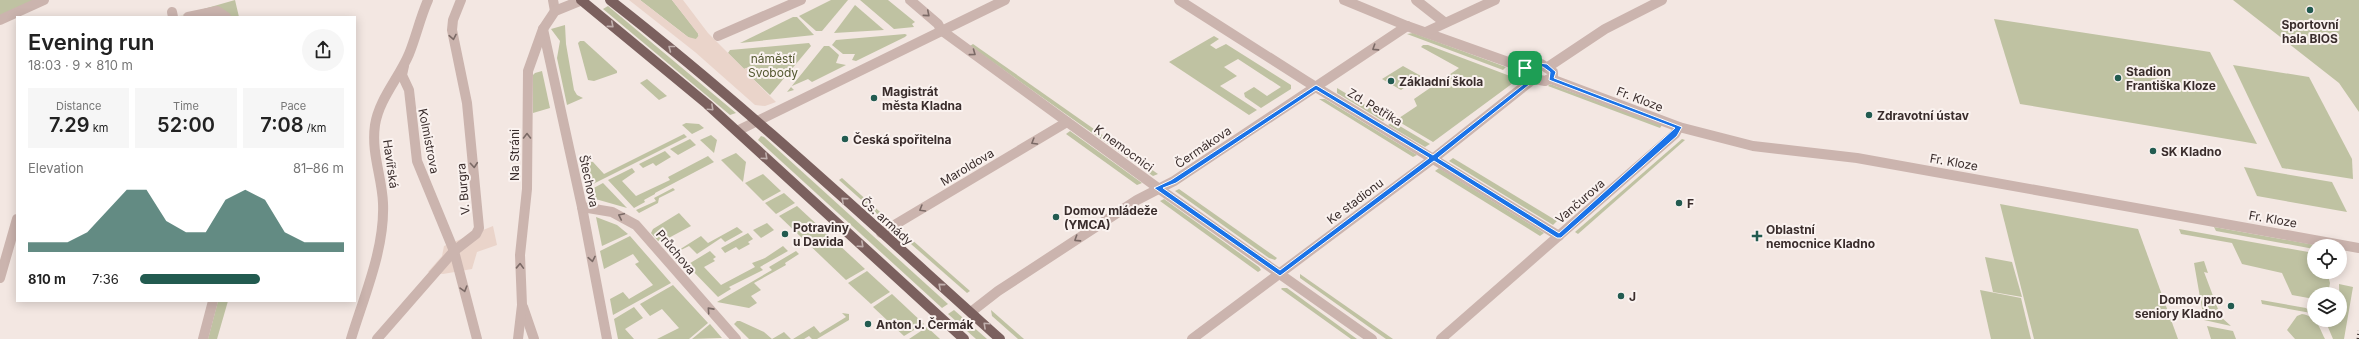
<!DOCTYPE html>
<html lang="en">
<head>
<meta charset="utf-8">
<style>
  :root { --surface:#fff; --page:#f6f6f6; --text:#222; --muted:#767676; --accent:#225b50 }
  body { margin:0; font-family:Inter,sans-serif; background:var(--page); color:var(--text); height:100vh; display:flex; flex-direction:column; font-size:15px; white-space:nowrap }
  * { box-sizing:border-box; margin:0 }
  p { font-size:13px; color:var(--muted) }
  .icon { flex:none; width:22px; height:22px; fill:none; stroke:currentColor; stroke-width:2; stroke-linecap:round; stroke-linejoin:round }
  .map { position:relative; flex:1; overflow:hidden }
  .panel { position:absolute; left:16px; top:16px; width:340px; height:286px; display:flex; flex-direction:column; background:var(--surface); border-radius:0px; box-shadow:0 2px 10px #0003 }
  .panel>* { flex:none }
  .buttons { position:absolute; left:2307px; top:239px; display:grid; gap:8px }
  .buttons a { display:grid; place-items:center; width:40px; height:40px; border-radius:50%; background:var(--surface); box-shadow:0 2px 10px #0003; font-size:20px }
  .pin { position:absolute; display:grid; place-items:center; width:34px; height:34px; color:#fff; margin:-17px; border-radius:8px; box-shadow:0 2px 6px #0006 }
  .round { display:grid; place-items:center; flex:none; width:42px; height:42px; border-radius:21px; background:var(--page) }
  .summary { display:flex; align-items:center; justify-content:space-between; height:68px; padding:0 12px }
  h1 { font-size:22px; font-weight:600; line-height:30px }
  .stats { display:grid; grid-template-columns:repeat(3,1fr); gap:6px; height:68px; padding:4px 12px }
  .stats div { display:grid; align-content:center; border-radius:0px; background:var(--page); text-align:center }
  .stats b { font-size:20px; font-weight:600 }
  .stats small { font-size:11px; font-weight:400 }
  .stats p { font-size:11px }
  .chart { height:112px; padding:8px 12px }
  .chart p { display:flex; justify-content:space-between }
  .chart svg { width:100%; height:72px; margin-top:4px; fill:var(--accent); opacity:.7 }
  ul { padding:0 12px; list-style:none; font-size:13px }
  li { display:grid; grid-template-columns:64px 48px 1fr; align-items:center; height:30px }
  li i { height:10px; border-radius:5px; background:var(--accent) }
  .map>svg:first-child { display:block }
  .green { fill:#bfc2a2 }
  .plaza { fill:#ead4ca }
  .lines { fill:none; stroke-linecap:round; stroke-linejoin:round }
  .minor { stroke:#cbb4ae; stroke-width:10 }
  .major { stroke:#7b605e; stroke-width:10 }
  .rail { stroke:#3a2d2c; stroke-width:3; stroke-dasharray:1 3; stroke-linecap:butt }
  .oneway { stroke:#7b6a66 }
  .oneway2 { stroke:#c1b0ae }
  .route { fill:#1a73e8; stroke:#fff; fill-rule:evenodd }
  .poi-dot { fill:#225b50; stroke:#faf2ef; stroke-width:1.5 }
  .labels { text-anchor:middle; dominant-baseline:central; stroke-width:4; stroke-linejoin:round; paint-order:stroke }
  .poi-label { font-size:12px; font-weight:bold; fill:#3a2d2c; stroke:#faf2ef; text-anchor:start }
  .park-label { font-size:12px; fill:#535830; stroke:#faf2ef }
  .street-label { font-size:12px; fill:#3a2d2c; stroke:#faf2ef }
</style>
</head>
<body>
<div class="map">
<svg width="2359" height="339" viewBox="0 0 2359 339">
  <rect width="100%" height="100%" fill="#f3e7e2"/>
  <g class="green">
    <path d="M0 0H41L0 18Z"/>
    <path d="M235 0 239 17H229L203 11 179 16Z"/>
    <path d="M640 0H672L698 33 699 38 693 40 688 37Z"/>
    <path d="M831 0H848L822 31H816L799 16Z"/>
    <path d="M860 0H888L915 22 912 24 914 27 894 29Z"/>
    <path d="M2233 0H2359V112L2339 83Z"/>
    <path d="M855 5 884 30 834 33Z"/>
    <path d="M608 6 736 113 730 115 603 9Z"/>
    <path d="M793 17H797L814 35 740 43Z"/>
    <path d="M1994 19 2210 52 2257 144 2020 104Z"/>
    <path d="M565 25 566 44 574 90 577 95 583 98 567 105 557 58 560 41 551 29Z"/>
    <path d="M1413 33 1506 67 1503 70 1407 34Z"/>
    <path d="M905 34 907 35 905 37 856 61 852 60 855 54H843L832 45 836 40Z"/>
    <path d="M1214 36 1219 39 1210 45 1216 49 1226 44 1291 85V89L1261 108 1245 97 1244 93 1254 87 1267 96 1281 87 1238 59 1224 67 1237 76 1220 86 1257 110 1249 115 1169 62Z"/>
    <path d="M580 41H584L617 71V73L594 81 588 80 578 43Z"/>
    <path d="M809 43 811 46 770 95 752 78 757 75 749 67 744 69 728 53 730 50Z"/>
    <path d="M973 44 1158 174 1153 176 970 46Z"/>
    <path d="M1423 45H1428L1510 76 1513 83 1433 142 1396 120 1417 106 1414 99 1459 68 1421 47Z"/>
    <path d="M824 46H829L839 55 836 63 846 65 812 82 808 79 792 86 791 87 794 90 787 92Z"/>
    <path d="M2233 65 2309 77 2352 159 2353 179 2282 168Z"/>
    <path d="M1403 66 1421 76 1401 90 1382 79Z"/>
    <path d="M542 71 550 108 533 113V75L535 73Z"/>
    <path d="M647 79 667 96 659 100 640 83Z"/>
    <path d="M1550 84 1662 125 1660 128 1548 86Z"/>
    <path d="M1337 88 1387 118 1383 121 1337 93Z"/>
    <path d="M1319 99H1325L1417 155 1413 157Z"/>
    <path d="M1393 122 1430 144 1425 147 1388 125Z"/>
    <path d="M686 123 699 124 704 128 692 134 682 125Z"/>
    <path d="M1070 131 1142 183 1137 185 1066 134Z"/>
    <path d="M684 134 687 137 589 186 584 161 593 162 604 174Z"/>
    <path d="M711 135 717 140 714 153 700 140Z"/>
    <path d="M761 136 764 137 948 304 942 308 758 140Z"/>
    <path d="M690 139 696 145 678 155 670 149Z"/>
    <path d="M1682 139 1685 140 1578 234 1575 232Z"/>
    <path d="M665 151 671 157 656 166 653 163 643 168 639 164Z"/>
    <path d="M736 153 746 162 743 182 721 160Z"/>
    <path d="M708 156 714 162 655 193V194L644 200 645 202 634 208 608 180 632 168 635 172 622 181 636 196 670 180 668 177Z"/>
    <path d="M1453 158 1557 221 1553 225 1449 161Z"/>
    <path d="M2244 167 2332 182 2347 212 2257 196Z"/>
    <path d="M1439 168 1544 233 1540 236 1435 171Z"/>
    <path d="M763 174 781 191 763 201 745 183Z"/>
    <path d="M842 178 889 220H884L839 180Z"/>
    <path d="M603 183 627 208 592 198 590 190Z"/>
    <path d="M673 188 675 190 659 198 658 203 639 213 636 210 656 201 654 198Z"/>
    <path d="M1179 189 1277 258 1275 260 1269 258 1175 191Z"/>
    <path d="M784 193 795 203 776 214 765 203Z"/>
    <path d="M1164 199 1259 267 1261 270 1258 272 1160 201Z"/>
    <path d="M2000 204 2138 229 2178 339H2034Z"/>
    <path d="M797 206 865 269 846 280 779 216Z"/>
    <path d="M679 213 691 226 663 241H658L651 233 653 229Z"/>
    <path d="M596 217 617 225 628 234 602 246Z"/>
    <path d="M767 223 774 230 761 238 753 230Z"/>
    <path d="M737 227 743 232 725 242 721 238 697 254 689 246 671 255 701 236 708 243Z"/>
    <path d="M2214 227 2315 245 2316 246H2314V249L2216 231Z"/>
    <path d="M2179 229 2314 253V272H2327L2330 283 2328 294H2314V299L2292 295 2282 273 2242 264 2232 243 2181 234Z"/>
    <path d="M902 231 970 291 967 293 903 237Z"/>
    <path d="M748 233 753 239 748 242 750 244 739 250 736 247 725 253 721 248Z"/>
    <path d="M630 236 671 283 613 315 610 299 623 292 629 299 653 285 635 264 639 262 633 254 604 269 600 251Z"/>
    <path d="M783 246 788 251 760 267 763 270 729 287 731 289 718 297 687 265 710 251 716 257 713 259 715 261 704 267 721 285 755 267 752 263 765 258Z"/>
    <path d="M796 251 799 254 785 263 786 265 754 283 761 290 751 296 757 303 749 308 717 302 772 270 769 267Z"/>
    <path d="M1985 257 2012 262 2022 297 1993 292Z"/>
    <path d="M2204 261 2208 273 2204 272 2221 317 2231 326 2204 320 2194 263Z"/>
    <path d="M867 271 890 292 871 304 848 283Z"/>
    <path d="M1300 274 1393 339H1386L1300 278Z"/>
    <path d="M2339 284 2353 287 2344 339H2333L2325 320H2340Z"/>
    <path d="M673 285 708 323 689 339H657L679 328 662 309 650 316 640 304Z"/>
    <path d="M1282 288H1287L1357 339H1351L1281 289Z"/>
    <path d="M1980 290 2021 298 2031 339H1991Z"/>
    <path d="M892 294 924 324 904 336 873 307Z"/>
    <path d="M2261 300 2306 308 2311 313 2262 304Z"/>
    <path d="M218 301H228L217 339H208Z"/>
    <path d="M634 307 643 318 625 329 634 339H618L614 319Z"/>
    <path d="M954 310 987 339H976L948 314Z"/>
    <path d="M991 310 1024 339H1018L992 316Z"/>
    <path d="M842 313 849 314V320L817 339H812L809 336 804 339H793L814 326 820 333 846 317Z"/>
    <path d="M2302 314C2317 317 2318 325 2325 339H2295L2287 330 2297 316Z"/>
    <path d="M737 321H740L764 332 772 339 784 332 791 339H749L734 324Z"/>
    <path d="M710 324 722 338 692 339Z"/>
    <path d="M2207 326 2233 331 2236 339H2211Z"/>
    <path d="M927 327 940 339H909Z"/>
  </g>
  <g class="plaza">
    <path d="M629 0H640L688 37 696 39 699 35 672 0H683L708 33 744 69 749 67 757 75 752 78 776 102 765 106 755 105 695 52Z"/>
    <path d="M493 226 497 245 477 252 472 269 443 274 428 272 442 256 444 246Z"/>
  </g>
  <g class="lines">
    <g class="minor">
      <path d="M553 0 555 11"/>
      <path d="M910 0 938 24 941 30"/>
      <path d="M1179 0 1306 81 1559 236"/>
      <path d="M1344 0 1407 26 1525 68"/>
      <path d="M1416 0 1444 22"/>
      <path d="M172 12 173 17"/>
      <path d="M188 17 217 11 226 17"/>
      <path d="M0 20 44 0"/>
      <path d="M543 29 582 207 607 339"/>
      <path d="M941 30 1158 188 1372 339"/>
      <path d="M1426 32 1495 0"/>
      <path d="M718 36 801 0"/>
      <path d="M1529 64H1541L1553 72V77L1545 81 1529 78 1524 70Z"/>
      <path d="M404 66 402 75 409 90 417 161 454 251 477 339"/>
      <path d="M1548 67 1605 29 1662 0"/>
      <path d="M1551 79 1679 127 1753 146 1857 158 2359 248"/>
      <path d="M737 131 1005 0"/>
      <path d="M582 207 612 212 636 225 736 339"/>
      <path d="M881 233 1067 122"/>
      <path d="M0 278 17 219"/>
      <path d="M523 307 534 339"/>
      <path d="M971 312 998 291 1137 200 1174 181 1407 26"/>
      <path d="M203 339 213 301"/>
      <path d="M351 339C364 296 385 249 383 203 382 177 371 153 375 125 379 99 399 78 409 54 416 37 420 18 428 0"/>
      <path d="M377 339 454 251 476 234 479 228 467 103 452 30 453 20 461 0"/>
      <path d="M518 339 522 305 520 255 527 189 528 71 543 29 555 11 582 0"/>
      <path d="M1192 339 1434 158 1532 80"/>
      <path d="M1441 339 1675 134 1679 127"/>
    </g>
    <g class="major">
      <path d="M581 0 707 104 964 339"/>
      <path d="M610 0C746 106 872 224 1000 339"/>
    </g>
    <path class="rail" d="M2358 339 2359 331"/>
  </g>
  <defs><path id="oneway-chevron" d="M-2-3.5L2.5 0L-2 3.5" fill="none" stroke-width="1.6" stroke-linecap="round" stroke-linejoin="round"/></defs>
  <g class="oneway">
    <use href="#oneway-chevron" transform="translate(927 14) rotate(40)"/>
    <use href="#oneway-chevron" transform="translate(453 37) rotate(79)"/>
    <use href="#oneway-chevron" transform="translate(1375 48) rotate(147)"/>
    <use href="#oneway-chevron" transform="translate(973 53) rotate(36)"/>
    <use href="#oneway-chevron" transform="translate(527 136) rotate(-90)"/>
    <use href="#oneway-chevron" transform="translate(1034 142) rotate(149)"/>
    <use href="#oneway-chevron" transform="translate(474 165) rotate(85)"/>
    <use href="#oneway-chevron" transform="translate(922 209) rotate(149)"/>
    <use href="#oneway-chevron" transform="translate(621 216) rotate(-155)"/>
    <use href="#oneway-chevron" transform="translate(1077 239) rotate(147)"/>
    <use href="#oneway-chevron" transform="translate(592 259) rotate(79)"/>
    <use href="#oneway-chevron" transform="translate(520 266) rotate(-88)"/>
    <use href="#oneway-chevron" transform="translate(464 289) rotate(74)"/>
    <use href="#oneway-chevron" transform="translate(710 310) rotate(-132)"/>
  </g>
  <g class="oneway2">
    <use href="#oneway-chevron" transform="translate(611 25) rotate(40)"/>
    <use href="#oneway-chevron" transform="translate(671 48) rotate(-142)"/>
    <use href="#oneway-chevron" transform="translate(711 108) rotate(43)"/>
    <use href="#oneway-chevron" transform="translate(765 157) rotate(42)"/>
    <use href="#oneway-chevron" transform="translate(844 200) rotate(-138)"/>
    <use href="#oneway-chevron" transform="translate(861 245) rotate(42)"/>
    <use href="#oneway-chevron" transform="translate(941 286) rotate(-139)"/>
    <use href="#oneway-chevron" transform="translate(986 325) rotate(-137)"/>
  </g>
  <path class="route" d="M1531 62 1547 64 1556 72 1554 78 1682 127 1677 136 1561 238H1557L1434 161 1280 276 1154 188 1171 180 1316 85 1433 155 1529 80 1521 73 1522 68ZM1534 66 1543 67 1550 72 1549 80 1675 128 1559 233 1438 158 1534 81V78L1527 72 1528 69ZM1316 90 1429 158 1280 270 1163 188 1176 183Z"/>
  <g class="poi-dot">
    <circle cx="2310" cy="10" r="4"/>
    <circle cx="2118" cy="78" r="4"/>
    <circle cx="1391" cy="81" r="4"/>
    <circle cx="874" cy="98" r="4"/>
    <circle cx="1869" cy="115" r="4"/>
    <circle cx="845" cy="139" r="4"/>
    <circle cx="2153" cy="151" r="4"/>
    <circle cx="1679" cy="203" r="4"/>
    <circle cx="1056" cy="217" r="4"/>
    <circle cx="785" cy="234" r="4"/>
    <path d="M1755 230h4v4h4v4h-4v4h-4v-4h-4v-4h4z"/>
    <circle cx="1621" cy="296" r="4"/>
    <circle cx="2231" cy="306" r="4"/>
    <circle cx="868" cy="324" r="4"/>
  </g>
  <g class="labels">
    <g class="poi-label">
      <text x="2310" y="24" text-anchor="middle">Sportovní<tspan x="2310" dy="14">hala BIOS</tspan></text>
      <text x="2126" y="71">Stadion<tspan x="2126" dy="14">Františka Kloze</tspan></text>
      <text x="1399" y="81">Základní škola</text>
      <text x="882" y="91">Magistrát<tspan x="882" dy="14">města Kladna</tspan></text>
      <text x="1877" y="115">Zdravotní ústav</text>
      <text x="853" y="139">Česká spořitelna</text>
      <text x="2161" y="151">SK Kladno</text>
      <text x="1687" y="203">F</text>
      <text x="1064" y="210">Domov mládeže<tspan x="1064" dy="14">(YMCA)</tspan></text>
      <text x="793" y="227">Potraviny<tspan x="793" dy="14">u Davida</tspan></text>
      <text x="1766" y="229">Oblastní<tspan x="1766" dy="14">nemocnice Kladno</tspan></text>
      <text x="1629" y="296">J</text>
      <text x="2223" y="299" text-anchor="end">Domov pro<tspan x="2223" dy="14">seniory Kladno</tspan></text>
      <text x="876" y="324">Anton J. Čermák</text>
    </g>
    <g class="park-label">
      <text x="773" y="58">náměstí<tspan x="773" dy="14">Svobody</tspan></text>
    </g>
    <g class="street-label">
      <text transform="translate(1640 99) rotate(21)">Fr. Kloze</text>
      <text transform="translate(1375 107) rotate(31)">Zd. Petříka</text>
      <text transform="translate(429 141) rotate(79)">Kolmistrova</text>
      <text transform="translate(1203 147) rotate(-34)">Čermákova</text>
      <text transform="translate(1124 148) rotate(36)">K nemocnici</text>
      <text transform="translate(514 155) rotate(-90)">Na Stráni</text>
      <text transform="translate(1954 162) rotate(10)">Fr. Kloze</text>
      <text transform="translate(391 164) rotate(82)">Havířská</text>
      <text transform="translate(967 167) rotate(-31)">Maroldova</text>
      <text transform="translate(589 181) rotate(78)">Štechova</text>
      <text transform="translate(463 189) rotate(-95)">V. Burgra</text>
      <text transform="translate(1355 201) rotate(-37)">Ke stadionu</text>
      <text transform="translate(1580 201) rotate(-41)">Vančurova</text>
      <text transform="translate(2273 219) rotate(10)">Fr. Kloze</text>
      <text transform="translate(887 221) rotate(42)">Čs. armády</text>
      <text transform="translate(676 252) rotate(50)">Průchova</text>
    </g>
  </g>
</svg>
<div class="buttons">
<a><svg class="icon" aria-label="locate" viewBox="0 0 24 24"><circle cx="12" cy="12" r="6"/><path d="M12 2v4M12 18v4M2 12h4M18 12h4"/></svg></a>
<a><svg class="icon" aria-label="layers" viewBox="0 0 24 24"><path d="M12 4l9 5-9 5-9-5zM3 14l9 5 9-5"/></svg></a>
</div>
<div class="pin" style="left:1525px;top:68px;background:#1e9e55"><svg class="icon" aria-label="arrive" viewBox="0 0 24 24"><path d="M6 21V4h12l-3 4 3 4H6"/></svg></div>
<section class="panel">
<div class="summary"><div><h1>Evening run</h1><p>18:03 · 9 × 810 m</p></div><a class="round"><svg class="icon" aria-label="share" viewBox="0 0 24 24"><path d="M12 15V3M7 8l5-5 5 5M5 13v7h14v-7"/></svg></a></div>
<div class="stats">
<div><p>Distance</p><b>7.29<small> km</small></b></div>
<div><p>Time</p><b>52:00</b></div>
<div><p>Pace</p><b>7:08<small> /km</small></b></div>
</div>
<div class="chart"><p><span>Elevation</span>81–86 m</p>
<svg viewBox="0 0 160 44" preserveAspectRatio="none"><path d="M0 44V38L10 38L20 38L30 32L40 19L50 6L60 6L70 25L80 32L90 32L100 12L110 6L120 12L130 32L140 38L150 38L160 38V44z"/></svg>
</div>
<ul>
<li><b>810 m</b>7:36<i style="width:59%"></i></li>
</ul>
</section>
</div>
</body>
</html>
